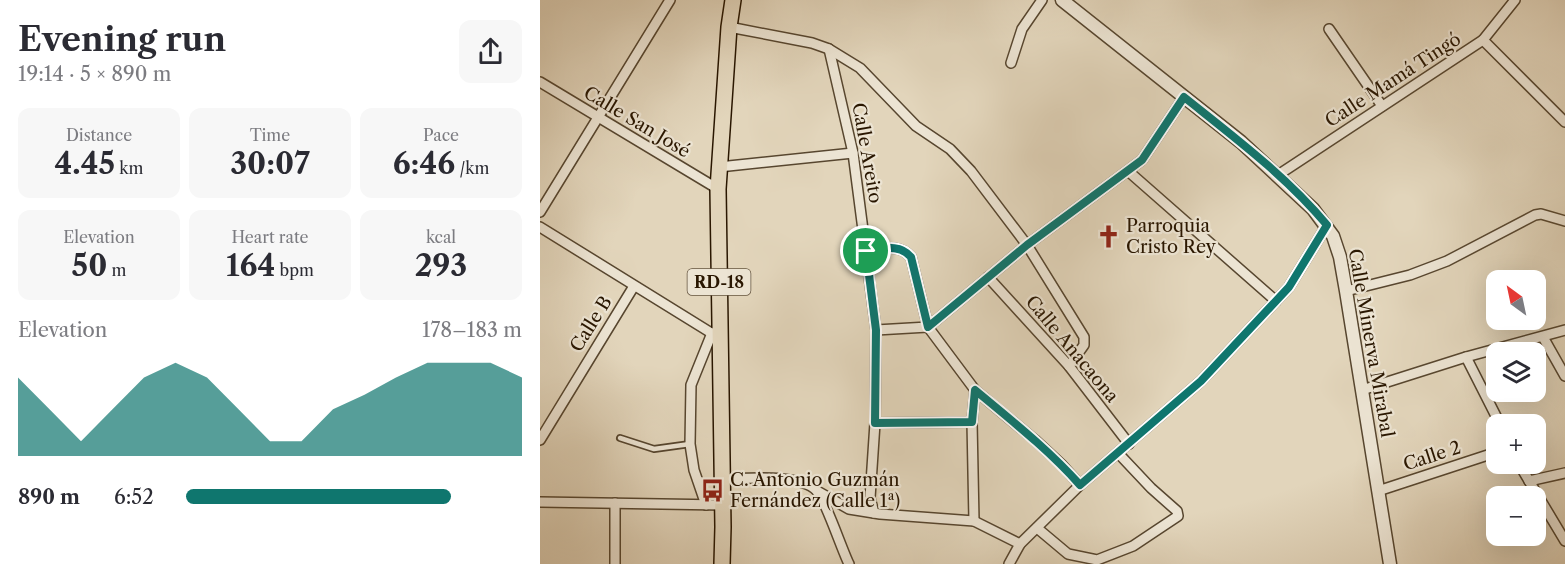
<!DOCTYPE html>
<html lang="en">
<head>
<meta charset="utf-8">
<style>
  :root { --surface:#fff; --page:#f7f7f7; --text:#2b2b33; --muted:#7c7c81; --accent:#0f766e }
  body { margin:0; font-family:"Libre Caslon Text",serif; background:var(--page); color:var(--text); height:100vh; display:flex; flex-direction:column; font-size:22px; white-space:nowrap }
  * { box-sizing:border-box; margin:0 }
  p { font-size:20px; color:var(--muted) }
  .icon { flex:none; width:33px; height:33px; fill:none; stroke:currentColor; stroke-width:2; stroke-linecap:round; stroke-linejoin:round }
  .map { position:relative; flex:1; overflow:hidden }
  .drawer { display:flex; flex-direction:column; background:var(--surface); width:540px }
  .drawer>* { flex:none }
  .needle { width:39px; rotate:327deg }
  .controls { position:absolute; left:946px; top:270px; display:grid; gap:12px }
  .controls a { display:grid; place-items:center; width:60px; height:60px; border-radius:12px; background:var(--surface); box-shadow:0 6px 24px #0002; font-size:30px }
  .pin { position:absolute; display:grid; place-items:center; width:51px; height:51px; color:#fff; margin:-26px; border:3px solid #fff; border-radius:50%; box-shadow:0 2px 6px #0007 }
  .round { display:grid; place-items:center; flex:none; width:63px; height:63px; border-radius:12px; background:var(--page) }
  .summary { display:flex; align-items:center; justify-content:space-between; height:102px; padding:0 18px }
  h1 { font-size:33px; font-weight:800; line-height:45px }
  .metrics { display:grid; grid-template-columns:repeat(3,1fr); gap:9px; height:102px; padding:6px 18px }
  .metrics div { display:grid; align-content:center; border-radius:12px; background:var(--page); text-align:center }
  .metrics b { font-size:30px; font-weight:800 }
  .metrics small { font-size:16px; font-weight:400 }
  .metrics p { font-size:16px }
  .chart { height:168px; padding:12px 18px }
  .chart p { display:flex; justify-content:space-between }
  .chart svg { width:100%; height:108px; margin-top:6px; fill:var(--accent); opacity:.7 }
  ul { padding:0 18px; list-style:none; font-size:20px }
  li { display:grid; grid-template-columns:96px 72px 1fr; align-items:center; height:45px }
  li i { height:15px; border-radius:8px; background:var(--accent) }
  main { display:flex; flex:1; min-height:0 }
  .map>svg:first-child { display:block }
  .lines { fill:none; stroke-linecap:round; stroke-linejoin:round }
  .service-casing { stroke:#57462f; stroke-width:8 }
  .minor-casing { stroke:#57462f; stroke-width:12 }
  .tertiary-casing { stroke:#57462f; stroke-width:15 }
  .primary-casing { stroke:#291600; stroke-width:18 }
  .service { stroke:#ece4d3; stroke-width:4.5 }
  .minor { stroke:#ece4d3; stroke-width:9 }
  .tertiary { stroke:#ece4d3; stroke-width:12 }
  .primary { stroke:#e2d5bb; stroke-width:15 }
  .route-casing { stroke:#fff; stroke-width:12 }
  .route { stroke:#0f766e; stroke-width:8 }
  .labels { text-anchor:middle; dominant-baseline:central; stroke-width:4.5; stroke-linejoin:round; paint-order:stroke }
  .shield { fill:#ece4d3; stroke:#64543f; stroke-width:1.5 }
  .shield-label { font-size:16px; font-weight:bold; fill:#291600 }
  .street-label { font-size:18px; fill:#291600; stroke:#ece4d3 }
  .poi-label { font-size:18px; fill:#291600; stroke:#ece4d3; text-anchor:start }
</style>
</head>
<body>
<main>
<section class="drawer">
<div class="summary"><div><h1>Evening run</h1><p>19:14 · 5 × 890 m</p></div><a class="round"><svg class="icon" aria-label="share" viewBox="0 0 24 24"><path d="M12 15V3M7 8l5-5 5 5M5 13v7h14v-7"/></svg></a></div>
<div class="metrics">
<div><p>Distance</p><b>4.45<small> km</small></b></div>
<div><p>Time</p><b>30:07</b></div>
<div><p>Pace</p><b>6:46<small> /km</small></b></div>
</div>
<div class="metrics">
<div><p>Elevation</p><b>50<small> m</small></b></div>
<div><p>Heart rate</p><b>164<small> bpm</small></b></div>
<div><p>kcal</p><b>293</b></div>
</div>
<div class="chart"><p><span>Elevation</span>178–183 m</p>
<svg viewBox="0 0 160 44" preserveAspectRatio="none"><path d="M0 44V12L10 25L20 38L30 25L40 12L50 6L60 12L70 25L80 38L90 38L100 25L110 19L120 12L130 6L140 6L150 6L160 12V44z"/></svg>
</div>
<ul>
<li><b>890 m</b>6:52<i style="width:79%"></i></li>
</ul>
</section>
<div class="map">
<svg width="1025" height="564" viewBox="0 0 1025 564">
  <rect width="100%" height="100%" fill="#e2d5bb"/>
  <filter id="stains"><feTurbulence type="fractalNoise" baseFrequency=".00333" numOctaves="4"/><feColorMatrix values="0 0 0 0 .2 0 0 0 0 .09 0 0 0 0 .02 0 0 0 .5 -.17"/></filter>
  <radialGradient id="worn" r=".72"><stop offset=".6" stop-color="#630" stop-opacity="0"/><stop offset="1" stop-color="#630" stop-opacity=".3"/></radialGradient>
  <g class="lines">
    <defs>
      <path id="service" d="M80 438 114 449 150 444"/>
      <g id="minor">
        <path d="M189 27 272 43 289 49 320 68 376 126 410 149 431 171 487 245 544 337V345L529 366"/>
        <path d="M789 29 842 106"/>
        <path d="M943 40 1025 122"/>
        <path d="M289 49 313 153 336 330 335 423 330 498 334 513"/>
        <path d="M471 63 482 29 502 0"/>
        <path d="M0 82 178 189"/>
        <path d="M179 167 313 153"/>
        <path d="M588 171 736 301"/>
        <path d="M738 175 943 40 975 0"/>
        <path d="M0 212 130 0"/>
        <path d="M0 227 181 339"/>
        <path d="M326 251C343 249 359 243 371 257L388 327 435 390 495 440 522 465 540 485"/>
        <path d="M448 277 529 366 589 444"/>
        <path d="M806 291 870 275 907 261 995 215 1001 214 1025 221"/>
        <path d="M336 330 388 327 487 245 602 160 644 97"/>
        <path d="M1003 337 1025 376"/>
        <path d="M926 357 960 424"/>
        <path d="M822 390 926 357 1025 330"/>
        <path d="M335 423 432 422"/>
        <path d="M0 440 94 286"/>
        <path d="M979 464 1025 541"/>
        <path d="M182 479C205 479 260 473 277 491 285 499 302 550 309 564"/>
        <path d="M989 481 1025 473"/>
        <path d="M277 491 309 509 340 514 434 521 480 544"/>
        <path d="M838 491 957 452"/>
        <path d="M0 502 182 505"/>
        <path d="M75 503V564"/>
        <path d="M166 505 154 470 150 444 151 385 172 333"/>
        <path d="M434 521 432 422 435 390"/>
        <path d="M497 528 528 554 557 560 593 546 638 516 637 511 611 488 578 453"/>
        <path d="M469 564 480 544 540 485 661 381 749 287 787 225"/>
      </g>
      <path id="tertiary" d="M522 0 701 142 773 209 793 236 800 257 806 291 850 564"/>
      <path id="primary" d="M182 564 183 527 178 189 189 27 193 0"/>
    </defs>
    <use href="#service" class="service-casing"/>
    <use href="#minor" class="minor-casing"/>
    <use href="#tertiary" class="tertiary-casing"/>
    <use href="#primary" class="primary-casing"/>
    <use href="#service" class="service"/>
    <use href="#minor" class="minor"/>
    <use href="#tertiary" class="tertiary"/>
    <use href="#primary" class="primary"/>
  </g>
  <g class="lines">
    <defs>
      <path id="route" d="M644 97C694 137 746 176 787 225L749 287 661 381 540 485C509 450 471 420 435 390L432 422 335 423 336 330 326 251C343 249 359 243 371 257L388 327 487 245 602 160Z"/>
    </defs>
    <use href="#route" class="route-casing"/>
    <use href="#route" class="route"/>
  </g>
  <defs>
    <symbol id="church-bare" viewBox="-9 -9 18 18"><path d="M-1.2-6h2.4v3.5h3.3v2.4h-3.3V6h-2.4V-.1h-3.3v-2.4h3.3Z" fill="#8f2418" stroke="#ece4d3" stroke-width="2.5" paint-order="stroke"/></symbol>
    <symbol id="bus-bare" viewBox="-9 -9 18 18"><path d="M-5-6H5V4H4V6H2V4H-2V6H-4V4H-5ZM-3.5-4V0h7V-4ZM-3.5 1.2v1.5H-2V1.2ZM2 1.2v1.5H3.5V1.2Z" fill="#8f2418" stroke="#ece4d3" stroke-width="2.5" paint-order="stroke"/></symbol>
  </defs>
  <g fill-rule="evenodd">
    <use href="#church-bare" x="552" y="220" width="33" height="33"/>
    <use href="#bus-bare" x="156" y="474" width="33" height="33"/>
  </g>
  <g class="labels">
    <rect class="shield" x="147.5" y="269" width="63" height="26" rx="4.5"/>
    <g class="shield-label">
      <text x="179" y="282">RD-18</text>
    </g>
    <g class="street-label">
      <text transform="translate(853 80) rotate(-33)">Calle Mamá Tingó</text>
      <text transform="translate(97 122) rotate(31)">Calle San José</text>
      <text transform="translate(327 153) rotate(80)">Calle Areito</text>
      <text transform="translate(51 324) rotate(-58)">Calle B</text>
      <text transform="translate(831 343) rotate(80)">Calle Minerva Mirabal</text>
      <text transform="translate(532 349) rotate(50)">Calle Anacaona</text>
      <text transform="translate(892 456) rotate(-18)">Calle 2</text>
    </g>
    <g class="poi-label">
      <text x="586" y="226">Parroquia<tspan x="586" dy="21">Cristo Rey</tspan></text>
      <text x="190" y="480">C. Antonio Guzmán<tspan x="190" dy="21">Fernández (Calle 1ª)</tspan></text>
    </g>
  </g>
  <rect width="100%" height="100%" filter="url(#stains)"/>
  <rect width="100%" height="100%" fill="url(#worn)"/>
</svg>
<div class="controls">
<a><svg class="needle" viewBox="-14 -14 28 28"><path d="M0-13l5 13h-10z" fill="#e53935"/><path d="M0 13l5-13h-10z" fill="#7c7c81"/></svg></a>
<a><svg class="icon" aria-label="layers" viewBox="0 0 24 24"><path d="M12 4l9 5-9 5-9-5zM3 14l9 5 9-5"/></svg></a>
<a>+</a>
<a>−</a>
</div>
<div class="pin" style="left:326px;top:251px;background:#1e9e55"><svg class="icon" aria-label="arrive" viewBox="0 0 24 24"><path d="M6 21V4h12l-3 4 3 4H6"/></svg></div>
</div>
</main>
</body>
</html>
